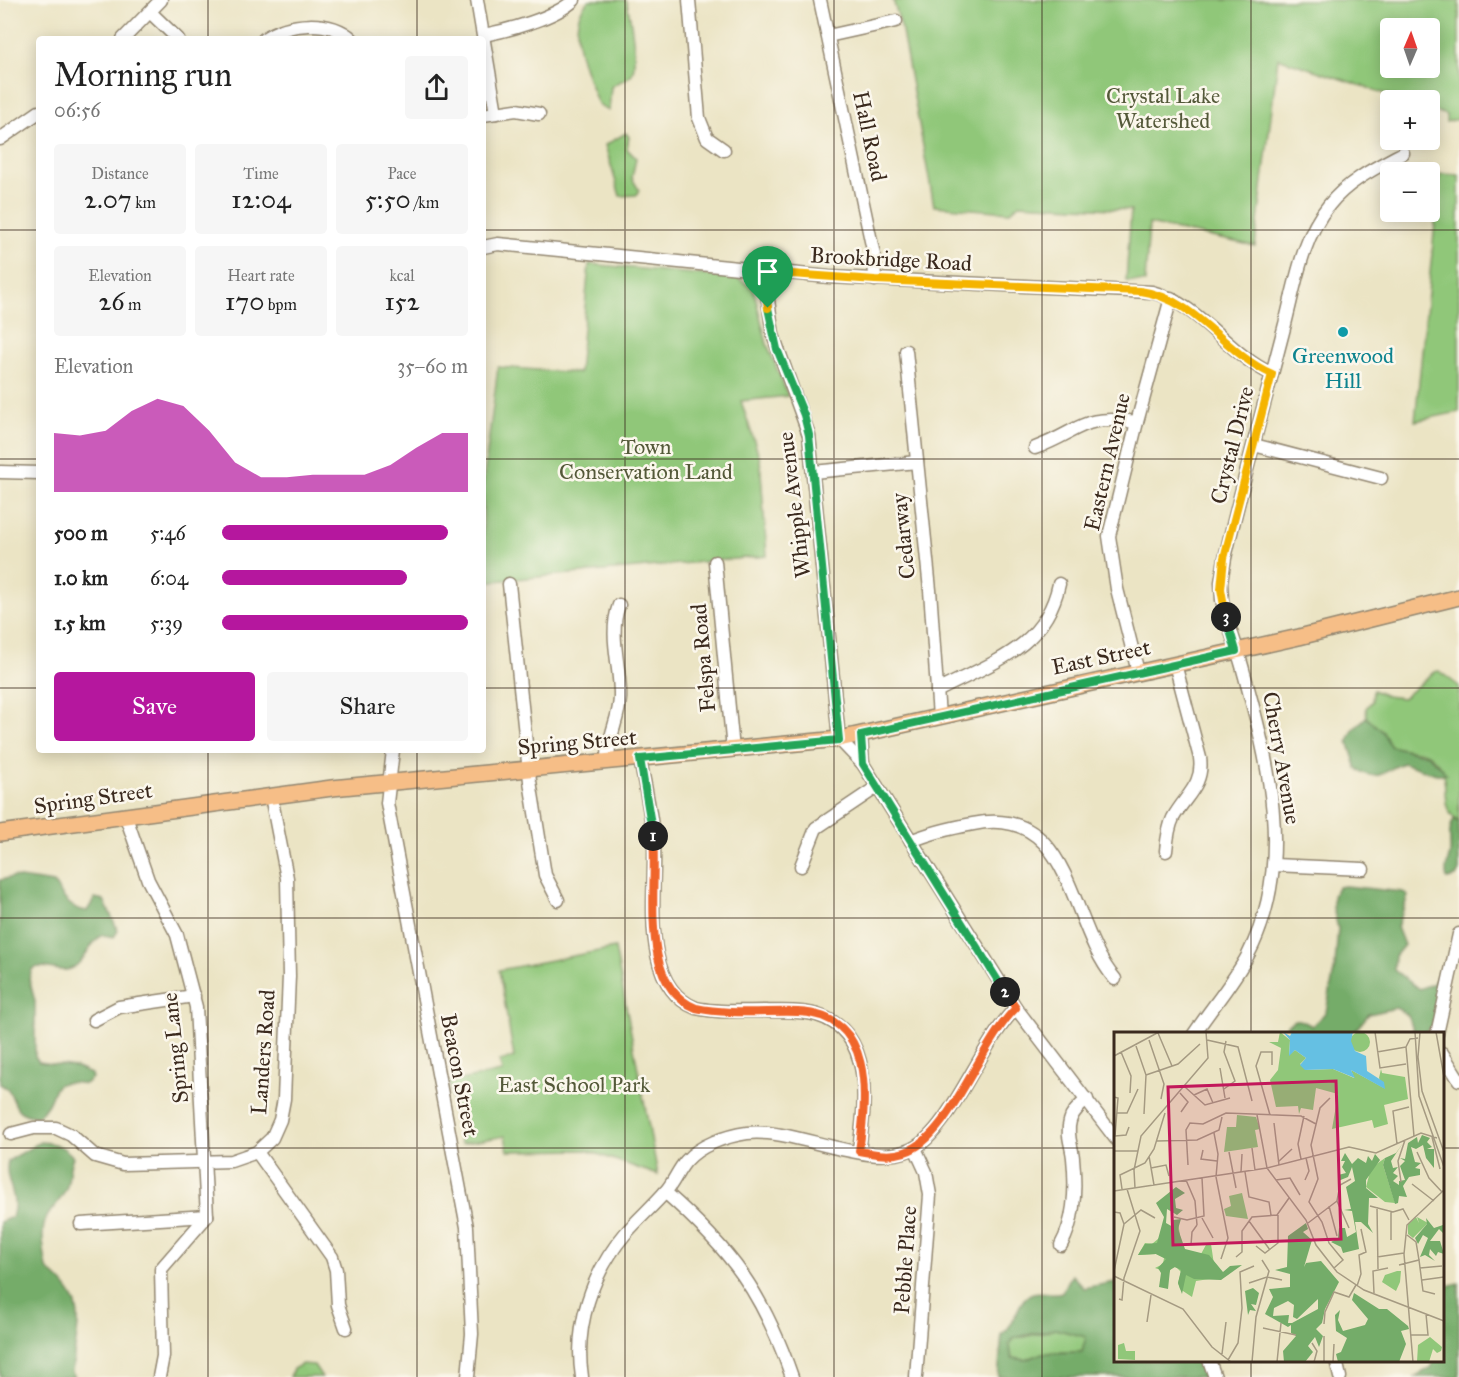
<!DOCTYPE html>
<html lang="en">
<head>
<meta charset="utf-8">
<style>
  :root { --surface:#fff; --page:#f6f6f6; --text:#222; --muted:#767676; --accent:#b5179e }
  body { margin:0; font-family:"IM FELL Great Primer",serif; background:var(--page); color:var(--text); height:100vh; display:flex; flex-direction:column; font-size:22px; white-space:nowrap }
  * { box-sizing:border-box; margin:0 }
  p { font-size:20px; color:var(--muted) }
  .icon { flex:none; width:33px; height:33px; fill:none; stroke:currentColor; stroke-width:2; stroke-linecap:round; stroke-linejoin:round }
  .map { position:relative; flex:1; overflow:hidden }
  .details { position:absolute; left:36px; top:36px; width:450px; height:717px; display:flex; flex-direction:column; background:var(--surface); border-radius:6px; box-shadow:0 3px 15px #0003 }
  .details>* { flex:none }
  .needle { width:39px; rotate:2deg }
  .buttons { position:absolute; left:1380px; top:18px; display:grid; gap:12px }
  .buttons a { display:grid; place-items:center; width:60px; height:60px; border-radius:6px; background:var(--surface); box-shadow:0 3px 15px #0003; font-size:30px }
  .pin { position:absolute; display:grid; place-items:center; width:51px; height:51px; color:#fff; margin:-62px -26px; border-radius:50% 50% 50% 0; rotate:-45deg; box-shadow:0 0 6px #0007 }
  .pin .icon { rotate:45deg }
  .km { position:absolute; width:30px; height:30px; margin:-15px; border-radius:50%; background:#222; color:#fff; font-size:16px; line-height:30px; text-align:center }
  .round { display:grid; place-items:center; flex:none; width:63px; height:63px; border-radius:6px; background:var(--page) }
  .summary { display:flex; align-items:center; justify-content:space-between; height:102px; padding:0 18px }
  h1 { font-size:33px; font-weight:600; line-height:45px }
  .stats { display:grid; grid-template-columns:repeat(3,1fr); gap:9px; height:102px; padding:6px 18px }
  .stats div { display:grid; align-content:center; border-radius:6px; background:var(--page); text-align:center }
  .stats b { font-size:26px; font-weight:600 }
  .stats small { font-size:16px; font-weight:400 }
  .stats p { font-size:16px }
  .chart { height:168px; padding:12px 18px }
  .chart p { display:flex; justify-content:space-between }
  .chart svg { width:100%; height:108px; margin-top:6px; fill:var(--accent); opacity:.7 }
  .action { display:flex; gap:12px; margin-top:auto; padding:12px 18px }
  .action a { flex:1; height:69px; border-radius:6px; background:var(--accent); color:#fff; font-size:24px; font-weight:600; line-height:69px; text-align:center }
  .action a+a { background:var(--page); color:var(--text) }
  ul { padding:0 18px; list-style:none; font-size:20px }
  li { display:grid; grid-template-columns:96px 72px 1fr; align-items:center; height:45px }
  li i { height:15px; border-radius:8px; background:var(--accent) }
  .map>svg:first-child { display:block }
  .green { fill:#90c779; stroke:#66784c; stroke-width:1.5; fill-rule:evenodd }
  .forest { fill:#74ac69; stroke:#586b44; stroke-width:1.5; fill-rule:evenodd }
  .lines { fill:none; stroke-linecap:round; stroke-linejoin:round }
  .minor-casing { stroke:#938771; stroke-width:15 }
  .major-casing { stroke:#938771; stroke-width:18 }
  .minor { stroke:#fff; stroke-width:12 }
  .major { stroke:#f6be87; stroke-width:15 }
  .split-1-casing { stroke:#fff; stroke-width:12 }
  .split-2-casing { stroke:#fff; stroke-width:12 }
  .split-3-casing { stroke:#fff; stroke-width:12 }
  .split-4-casing { stroke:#fff; stroke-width:12 }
  .split-1 { stroke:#22a559; stroke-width:8 }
  .split-2 { stroke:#f0652b; stroke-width:8 }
  .split-3 { stroke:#22a559; stroke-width:8 }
  .split-4 { stroke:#f5b400; stroke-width:8 }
  .grid { fill:none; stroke:#3b2a1e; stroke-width:1.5; stroke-opacity:0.55 }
  .culture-dot { fill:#0f9aa8; stroke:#fbf7ec; stroke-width:2 }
  .labels { text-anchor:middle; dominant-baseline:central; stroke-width:5; stroke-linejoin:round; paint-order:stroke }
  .park-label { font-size:22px; fill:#545939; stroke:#fbf7ec }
  .street-label { font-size:22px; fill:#3b2a1e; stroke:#fbf7ec }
  .culture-label { font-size:22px; fill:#0d838f; stroke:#fbf7ec }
  .inset-road { fill:none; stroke:#a59a82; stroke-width:1.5 }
  .view { fill:#c2185b; fill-opacity:0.15; stroke:#c2185b; stroke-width:3 }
  .inset-edge { fill:none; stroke:#3b2a1e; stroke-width:3 }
</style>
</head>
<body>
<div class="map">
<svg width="1459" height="1377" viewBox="0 0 1459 1377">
  <rect width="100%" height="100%" fill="#fbf7ec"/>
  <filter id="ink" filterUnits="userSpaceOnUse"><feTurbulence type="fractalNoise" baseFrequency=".0167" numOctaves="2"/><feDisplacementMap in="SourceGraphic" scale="12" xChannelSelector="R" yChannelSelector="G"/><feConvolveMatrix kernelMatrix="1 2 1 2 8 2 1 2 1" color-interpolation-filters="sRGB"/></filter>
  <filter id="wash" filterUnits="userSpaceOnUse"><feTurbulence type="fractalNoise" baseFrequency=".008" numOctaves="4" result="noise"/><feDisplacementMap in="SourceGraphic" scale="24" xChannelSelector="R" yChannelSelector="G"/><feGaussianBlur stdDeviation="1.35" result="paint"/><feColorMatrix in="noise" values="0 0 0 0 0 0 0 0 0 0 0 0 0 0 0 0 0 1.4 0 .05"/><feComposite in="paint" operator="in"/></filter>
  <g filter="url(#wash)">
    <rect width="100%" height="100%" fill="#ebe4c4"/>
    <g class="green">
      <path d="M589 0H626C630 13 639 66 631 75 626 80 617 82 611 87L609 111 600 106 596 100C586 71 563 25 589 0Z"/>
      <path d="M893 0H1459V119L1446 122V115L1430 109V100H1404L1278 58 1255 246 1149 224 1145 282 1126 281 1131 210 1019 204 1010 212 934 206 901 26ZM1390 28H1430V68H1390Z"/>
      <path d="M626 133 629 137 627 149 636 158 632 178 639 190 637 195 620 196 605 145Z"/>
      <path d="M1440 174 1459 175V412L1415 421Z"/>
      <path d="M589 264 737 278 753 288 767 344 788 396 741 401 760 459 767 556 483 582V484L498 367 579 373Z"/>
      <path d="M1439 671 1459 686V822C1432 804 1459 775 1428 754 1417 749 1402 750 1390 746L1383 732 1367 720 1366 708 1372 701 1373 690 1386 696 1403 698 1434 672Z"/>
      <path d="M615 948 658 1175 586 1150 508 1151 505 1136 461 1144 449 1082 502 1072 500 1061 514 1057 499 970Z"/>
      <path d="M1055 1329 1087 1337 1082 1352H1052L1026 1360 1012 1358 1009 1345 1016 1337H1025Z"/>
      <path d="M302 1364 314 1365 322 1377H290L293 1369Z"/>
    </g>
    <g class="forest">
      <path d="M1366 717 1383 732 1390 746 1428 755 1447 774H1436L1403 763C1384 770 1379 784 1357 769L1348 741 1353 730Z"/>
      <path d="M1454 819 1459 822V871L1456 877 1447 879C1444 869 1448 863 1450 854 1451 840 1447 832 1454 819Z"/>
      <path d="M13 877 54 883C62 896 69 909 87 911L95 898 104 900 118 931 114 937 102 935C89 943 86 960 74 967 60 976 45 962 32 969L29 979 35 1001V1056L39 1062 75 1067 91 1074 92 1078 85 1084C41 1077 63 1095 37 1117 13 1113 18 1107 8 1089L0 1084V880Z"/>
      <path d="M1345 886 1403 892 1408 896 1397 927 1404 945 1395 956 1394 970 1419 989 1434 983 1443 964 1446 969 1434 1024 1425 1033H1414L1408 1015 1396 1008 1369 1014 1353 1033 1278 1034C1294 1021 1291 1014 1312 1026L1326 1012 1335 966 1338 928 1333 908V896L1338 887Z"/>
      <path d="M40 1142C55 1143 63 1145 73 1157 68 1168 70 1179 66 1189 60 1203 53 1206 47 1217 39 1232 45 1253 47 1269 91 1304 77 1321 72 1372L74 1377H0V1222L12 1217C20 1195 3 1181 8 1161Z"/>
      <path d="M1072 1275 1084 1288 1115 1282 1116 1360 1197 1361 1204 1377H998L1002 1334C1018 1323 1016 1299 1033 1293 1043 1290 1052 1296 1062 1292ZM1055 1329 1086 1337 1082 1352 1042 1353 1026 1360 1012 1358 1009 1345 1014 1338Z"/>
      <path d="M1459 1283V1377H1414L1431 1368 1434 1361 1442 1360 1443 1287Z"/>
    </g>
  </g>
  <g filter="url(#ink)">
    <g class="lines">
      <defs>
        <g id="minor">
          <path d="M477 0 496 113"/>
          <path d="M689 0 699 118 707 138 724 150"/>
          <path d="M820 0 874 255 875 280"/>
          <path d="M150 12 178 39"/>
          <path d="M484 35C509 30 555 18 574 0"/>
          <path d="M828 36 896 21"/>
          <path d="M123 39 161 0"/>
          <path d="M264 39C288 22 330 19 352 39"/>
          <path d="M483 115 516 110 539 114"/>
          <path d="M0 139 39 112"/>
          <path d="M483 247 498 244 829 277 1152 292C1200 304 1227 354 1272 374"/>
          <path d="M764 272 773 335 809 435 839 739 863 764 1016 1008 1116 1139"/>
          <path d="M906 351 930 590 939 717"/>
          <path d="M1254 445 1381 478"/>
          <path d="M1035 448C1083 430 1080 414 1137 422"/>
          <path d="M0 472 39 473"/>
          <path d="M813 472 917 462"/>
          <path d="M715 562 733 750"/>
          <path d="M509 584 530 781 545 875 558 900"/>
          <path d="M1138 672 1117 589 1109 536 1137 422 1171 298"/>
          <path d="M937 691C990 663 1045 649 1059 584"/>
          <path d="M861 735 863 764"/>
          <path d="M393 750 387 803 467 1227 472 1334 468 1377"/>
          <path d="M640 759C645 787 652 816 654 845 656 893 639 986 696 1008 718 1013 743 1011 766 1011 782 1012 801 1010 817 1015 875 1032 865 1105 859 1151"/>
          <path d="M608 762C607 737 619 720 620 698 621 667 608 635 619 605"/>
          <path d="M126 817 148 880 177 935 196 1007 207 1216"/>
          <path d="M911 841C932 832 951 828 973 824 1074 804 1067 923 1115 979"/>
          <path d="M1166 851C1167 840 1168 828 1173 818 1185 796 1204 785 1200 758L1175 664"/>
          <path d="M1274 865 1363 869"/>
          <path d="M801 866 816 828 877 787"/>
          <path d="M94 1020 119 1007 194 996"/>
          <path d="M1194 1034C1212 1007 1233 983 1248 955 1296 862 1268 760 1242 666 1236 644 1227 623 1222 600L1221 582 1225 558C1243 481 1264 405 1284 328 1295 287 1301 239 1329 205 1348 181 1377 167 1403 153"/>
          <path d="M1437 1034 1459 934"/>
          <path d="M1442 1053 1459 1080"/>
          <path d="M11 1134 34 1128H56L71 1135 95 1156 123 1164 231 1161 257 1152 272 1138 280 1120 284 1099 289 976 287 878 271 796"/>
          <path d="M915 1148 926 1172 930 1195 916 1377"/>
          <path d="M257 1152 332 1257 336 1270 338 1305 346 1328"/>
          <path d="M665 1192C732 1251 763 1293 792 1377"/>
          <path d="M81 1224 207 1216"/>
          <path d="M1061 1245C1075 1220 1076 1187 1073 1158 1072 1146 1066 1134 1070 1121 1072 1112 1080 1106 1087 1099"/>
          <path d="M1209 1360 1215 1377"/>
          <path d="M1336 1360 1340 1377"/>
          <path d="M159 1377 163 1356 161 1269 207 1216"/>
          <path d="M582 1377C574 1326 592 1273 625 1234 638 1219 653 1206 666 1191 674 1182 678 1170 686 1161 700 1145 726 1136 747 1133 795 1127 868 1170 912 1149 951 1131 980 1043 1016 1008"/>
        </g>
        <path id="major" d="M0 833 332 788 839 739 1299 637 1459 597"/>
      </defs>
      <use href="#minor" class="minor-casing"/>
      <use href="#major" class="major-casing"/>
      <use href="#minor" class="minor"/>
      <use href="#major" class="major"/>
    </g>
  </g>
  <g class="lines" filter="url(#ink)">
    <defs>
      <path id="split-1" d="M653 836 640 759 839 740 809 435 804 415 777 349 768 308"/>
      <path id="split-2" d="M653 836C658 886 637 985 696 1008 729 1015 765 1011 798 1012 875 1015 867 1097 859 1151 875 1154 890 1157 905 1152 950 1138 979 1044 1016 1008L1005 992"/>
      <path id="split-3" d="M1005 992 863 764 861 735 1236 651 1226 617"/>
      <path id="split-4" d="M768 308 764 272 875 280 1140 291C1198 299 1222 352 1272 374L1224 558 1221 589 1226 617"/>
    </defs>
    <use href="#split-1" class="split-1-casing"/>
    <use href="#split-2" class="split-2-casing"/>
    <use href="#split-3" class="split-3-casing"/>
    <use href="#split-4" class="split-4-casing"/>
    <use href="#split-1" class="split-1"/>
    <use href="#split-2" class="split-2"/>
    <use href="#split-3" class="split-3"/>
    <use href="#split-4" class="split-4"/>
  </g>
  <path class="grid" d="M208 0V39M417 0V39M625 0V1377M834 0V1377M1042 0V1377M1251 0V1034M0 230H39M483 230H1459M0 459H39M483 459H1459M0 688H39M483 688H1459M208 750V1377M417 750V1377M0 918H1459M0 1148H1116M1442 1148H1459M1251 1360V1377"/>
  <circle class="culture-dot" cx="1343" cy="332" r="6"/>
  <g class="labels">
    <g class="park-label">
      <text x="1163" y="95">Crystal Lake<tspan x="1163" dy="25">Watershed</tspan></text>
      <text x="646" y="446">Town<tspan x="646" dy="25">Conservation Land</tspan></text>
      <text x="574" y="1084">East School Park</text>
    </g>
    <g class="street-label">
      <text transform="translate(870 136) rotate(78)">Hall Road</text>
      <text transform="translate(891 259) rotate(3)">Brookbridge Road</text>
      <text transform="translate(1232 445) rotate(-76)">Crystal Drive</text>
      <text transform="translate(1107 462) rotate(-77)">Eastern Avenue</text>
      <text transform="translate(794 505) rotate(-97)">Whipple Avenue</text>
      <text transform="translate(903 536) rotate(-96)">Cedarway</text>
      <text transform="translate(1101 657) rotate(-12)">East Street</text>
      <text transform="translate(703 658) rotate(-95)">Felspa Road</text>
      <text transform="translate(577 742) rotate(-5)">Spring Street</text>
      <text transform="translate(1282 758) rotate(80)">Cherry Avenue</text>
      <text transform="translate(93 798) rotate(-8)">Spring Street</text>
      <text transform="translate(175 1048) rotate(-96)">Spring Lane</text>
      <text transform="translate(263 1052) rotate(-86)">Landers Road</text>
      <text transform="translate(460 1075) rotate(79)">Beacon Street</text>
      <text transform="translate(905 1260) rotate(-86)">Pebble Place</text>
    </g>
    <g class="culture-label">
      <text x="1343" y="355">Greenwood<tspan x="1343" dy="25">Hill</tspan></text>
    </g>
  </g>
  <g transform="translate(1114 1032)">
    <rect width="330" height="330" fill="#ebe4c4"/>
    <path d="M166 0 176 8 175 23 181 18 192 26 186 32 192 38 219 37 240 46 237 38 270 56 265 46 267 37 268 41 291 45 294 67 270 73 274 92 260 96 258 88 218 97 224 62 202 56 199 78 187 76 185 82 184 74 162 75 156 48 164 38 167 16 155 10H164ZM236 10a10 10 0 1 1 20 0a10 10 0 1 1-20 0ZM123 83 142 85 146 97 141 98 144 115 110 120 113 95H122ZM271 126 269 133 281 171 271 170 252 155 257 136ZM128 161 134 187 112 184 110 177 117 174 115 164ZM302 185 305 191 303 185 314 191 299 206 294 202V192ZM64 190 68 217 75 222H87L93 211 97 212 102 246 82 249 78 265 66 257 64 251 67 240 63 236 58 234 55 241 41 236 49 232 50 226 42 222 24 223 31 211 38 212ZM283 239H287L286 250 282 259 268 250 271 243ZM316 305 328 315 327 319 323 321 319 317 315 330H303L304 313ZM10 311 12 319H21V328L4 327V313Z" fill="#90c779"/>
    <path d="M308 103 316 106 313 110 318 115 313 117H320V136L312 126 309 113 302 117 297 115 301 130 307 131 301 136 306 137V143L295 145 289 154 293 165 285 164 284 171 281 172 269 133 271 126 282 121 289 111 277 129 279 136 284 135 279 141 284 144 279 149 285 153V149L291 148 286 134 291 129 286 126 291 127 294 111 303 105 304 111ZM231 121 238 132 244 126 252 131 254 124 258 129 261 122 266 128 252 148V156L264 166H255L254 192 259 201 247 190H241L245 217 229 221 227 215 217 210 224 206 225 196H231L233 205 242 200 238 179 230 178 237 177 232 155 241 149 238 135 234 145 224 149V143L232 141 228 135 231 129H227ZM62 155 71 161 61 167 62 176 69 178 63 183 53 177 52 191 59 195V188L67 187 64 197 71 217 95 223 109 240 116 234 128 233 107 248 80 247 72 243 68 262 64 251 67 238 61 235 56 238 54 257 45 255 47 241 44 236 52 227 42 222 24 223 31 212 43 211 50 185 42 171ZM329 185 330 202 325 197 316 209H326L330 222 324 220 322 224 316 217 315 223 321 229 311 223 306 225 314 206 309 203 304 212 301 206 313 192 312 186 320 196 329 193ZM192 191 194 197 189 200 198 208 190 235 192 231 207 229 225 250 211 277 208 291 202 297 209 304 205 315 201 305 194 314 199 320 191 330H170L169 319 182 304 177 301V293L174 295 151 282 159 265 155 257 176 255V242L161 238 173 235 174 204ZM204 267V277L178 291H174L175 283 159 284 160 276 174 269 180 273 179 285 183 287ZM139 256 145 261 142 273 137 272 142 279 136 278 134 283 131 259ZM240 261 265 277H273L294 294 295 297 287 299 292 312 285 330H224L222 322 227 320 233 306 222 299 221 283 226 278 224 288 229 299 251 293 254 287 238 268Z" fill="#74ac69" fill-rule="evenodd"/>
    <path d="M169 0 176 4 178 0H239L237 9 241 19 252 24 253 39 270 50 271 57 237 38 241 46 219 37 191 38 186 33 192 26 181 18 175 24 176 8Z" fill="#65c0e3"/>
    <path class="inset-road" d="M261 0 266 36 292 32M301 0 305 64 330 135M306 0 304 25 308 59 330 120M322 0 330 45M44 1 58 34M35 8 50 52 47 67M93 8 124 15 138 69M22 14 32 43 30 82M7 20 17 44 16 61M263 20 292 15M0 24 45 0M106 36 111 66M32 43 64 32 86 12M71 55 91 73 116 66M110 57 121 49 110 20 112 9M66 61 74 70 67 80M80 63 93 57 99 71M0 65 4 66 1 104M216 66 206 76 197 113 204 147 195 170 208 190 215 211 229 228 220 236M3 81H13L24 57M143 83 153 136 192 188 202 213 223 240 250 258 330 289M156 83 142 34 147 20H158V33M160 91 165 133M100 101 104 122 102 145 114 206 107 227M1 104 12 103 15 95M300 104 292 15 296 7 304 6M318 105 326 137M43 109 83 108 105 98 108 85M283 112 279 79 295 75M138 116 141 138M89 118 87 127 103 129M0 119H24M115 120 122 156M303 120 315 146 328 160M35 124 40 153M187 127 184 112 190 84M164 130 178 117M74 133 72 98 76 91 89 92 112 81 187 84 202 92M37 136 52 133 55 144M127 140 128 122M131 140 135 165 155 170 157 183M72 148 81 169 83 193M162 148 176 146 186 163M191 148 195 139 192 126M287 150 284 129 291 108M298 152 320 169M21 156 20 138 27 104 94 26 92 0M8 157 6 143 31 131 40 117 51 81M0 159 153 136 235 115 262 121 307 101 323 106M223 169 235 196M223 169 226 153 237 147M215 174 223 204M256 174 279 180 289 177 295 188M263 175 264 237M0 180 6 181 10 192 0 239M277 180V208M60 185 73 188 90 184 88 146M88 186 99 206M135 189 156 218M194 191 223 169M10 192 27 178 41 186M293 203 302 210 305 228M77 213 78 200 83 193M142 214 151 221 164 211V183M122 225 128 220V199L138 185 163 183 175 166M263 225 290 221M285 233 305 228 309 259 321 262M306 236 328 234M0 244 69 277 98 315 117 330M308 248 330 245M135 251 153 245 168 248M243 254 247 242 245 223 252 220 247 197M260 261 259 239 274 236M5 267 8 268 10 246 26 199 13 157M33 290 37 263M210 292 211 280 220 260 235 265 242 253M149 296 182 303M297 303H314L312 282M210 304V330M198 311 203 319 200 330M108 322 112 290M114 328 124 311 128 276 126 240 140 234M138 330 142 285 155 239 148 228M163 330 167 291M219 330 220 312M299 330 290 222 293 193 330 158"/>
    <path class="view" d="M222 49 227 207 59 213 54 55Z"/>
    <rect width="330" height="330" class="inset-edge"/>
  </g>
</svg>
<div class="buttons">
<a><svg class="needle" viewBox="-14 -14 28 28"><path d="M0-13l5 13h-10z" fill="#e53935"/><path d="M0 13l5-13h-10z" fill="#767676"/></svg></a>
<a>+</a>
<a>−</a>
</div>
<div class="pin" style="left:768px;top:308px;background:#1e9e55"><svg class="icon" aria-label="arrive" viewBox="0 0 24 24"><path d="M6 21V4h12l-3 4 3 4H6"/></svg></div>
<b class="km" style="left:653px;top:836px">1</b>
<b class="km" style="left:1005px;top:992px">2</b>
<b class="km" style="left:1226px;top:617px">3</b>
<section class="details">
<div class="summary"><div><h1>Morning run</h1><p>06:56</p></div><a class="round"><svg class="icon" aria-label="share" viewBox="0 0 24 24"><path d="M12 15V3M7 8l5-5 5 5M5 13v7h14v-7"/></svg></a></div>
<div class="stats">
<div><p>Distance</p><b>2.07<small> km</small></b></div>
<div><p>Time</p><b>12:04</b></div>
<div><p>Pace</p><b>5:50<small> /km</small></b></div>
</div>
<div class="stats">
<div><p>Elevation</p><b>26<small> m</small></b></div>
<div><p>Heart rate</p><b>170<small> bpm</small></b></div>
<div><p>kcal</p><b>152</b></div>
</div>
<div class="chart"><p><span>Elevation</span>35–60 m</p>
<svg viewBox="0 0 160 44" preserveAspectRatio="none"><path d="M0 44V20L10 21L20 19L30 11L40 6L50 9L60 19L70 32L80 38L90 38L100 37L110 37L120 37L130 33L140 26L150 20L160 20V44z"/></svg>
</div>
<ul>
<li><b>500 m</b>5:46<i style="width:92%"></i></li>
<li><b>1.0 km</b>6:04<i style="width:75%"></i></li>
<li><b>1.5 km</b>5:39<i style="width:100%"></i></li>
</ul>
<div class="action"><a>Save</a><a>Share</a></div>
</section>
</div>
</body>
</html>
